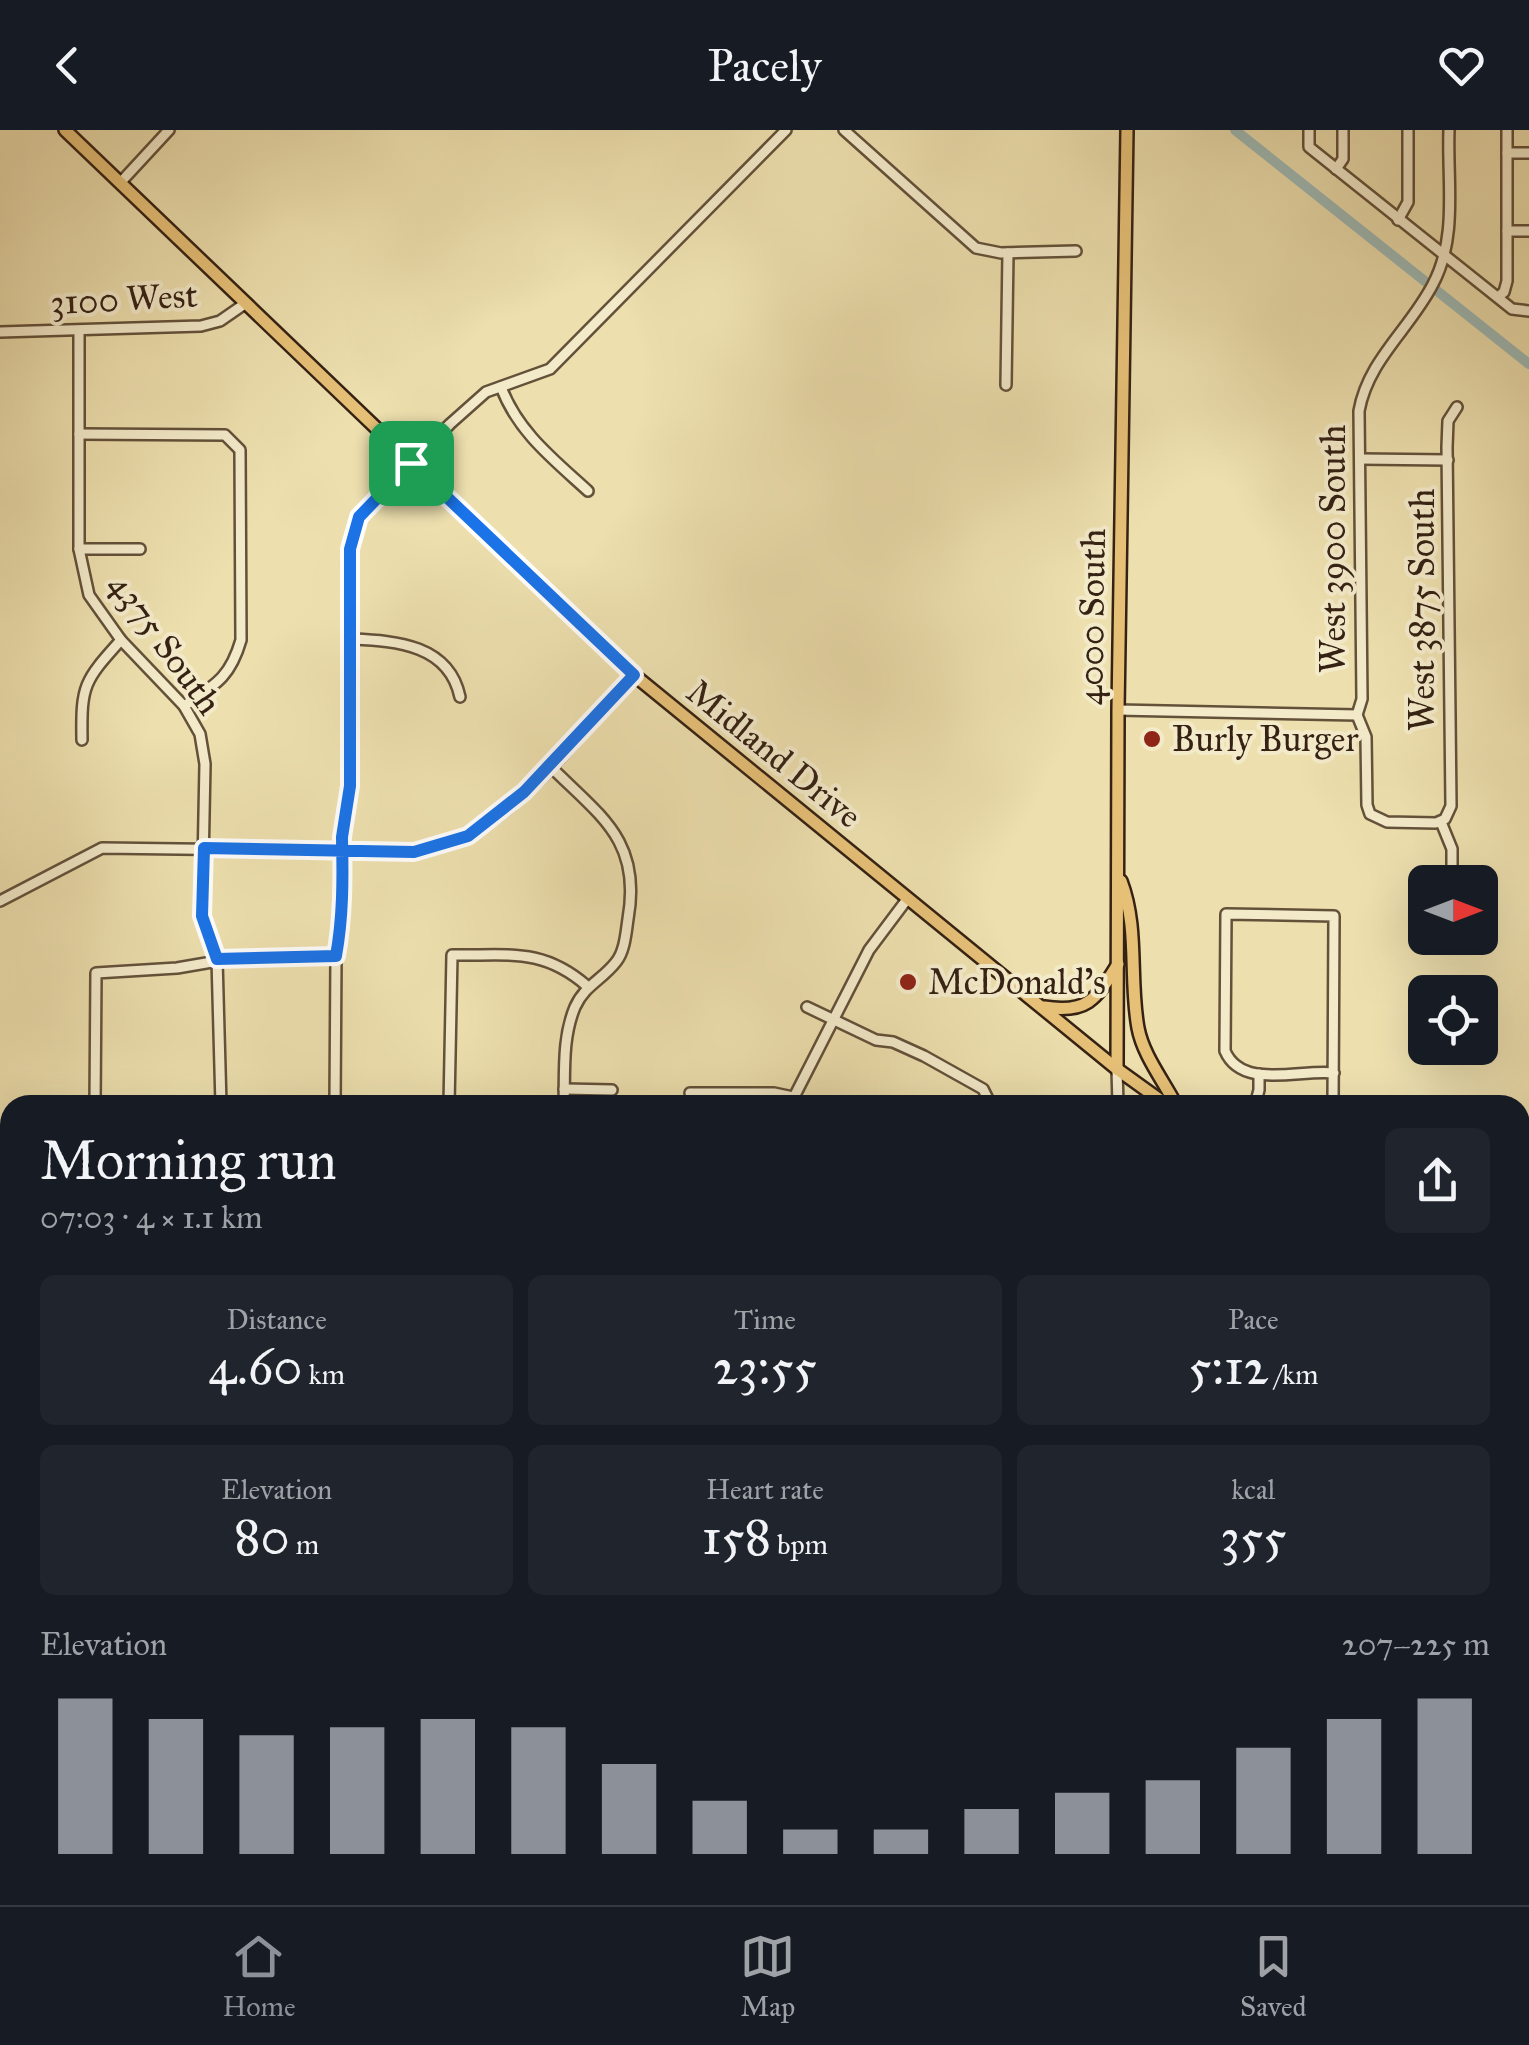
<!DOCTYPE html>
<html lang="en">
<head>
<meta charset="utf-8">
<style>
  :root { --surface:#171b24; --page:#20242c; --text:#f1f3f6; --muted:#9ea1a6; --line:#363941; --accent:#8c9099 }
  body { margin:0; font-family:"IM FELL Great Primer",serif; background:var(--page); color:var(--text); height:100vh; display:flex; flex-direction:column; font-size:38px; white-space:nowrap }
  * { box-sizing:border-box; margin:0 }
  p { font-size:32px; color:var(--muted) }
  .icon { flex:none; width:55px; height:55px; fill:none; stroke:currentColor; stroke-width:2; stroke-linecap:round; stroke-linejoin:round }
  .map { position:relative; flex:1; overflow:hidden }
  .sheet { position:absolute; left:0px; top:965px; width:1530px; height:810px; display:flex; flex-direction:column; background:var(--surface); border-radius:30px 30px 0 0; box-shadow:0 10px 40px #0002 }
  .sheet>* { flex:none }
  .needle { width:65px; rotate:90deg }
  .controls { position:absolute; left:1408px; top:735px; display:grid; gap:20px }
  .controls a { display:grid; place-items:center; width:90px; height:90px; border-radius:15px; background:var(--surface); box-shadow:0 10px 40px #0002; font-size:50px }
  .pin { position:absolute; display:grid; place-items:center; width:85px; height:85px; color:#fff; margin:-42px; border-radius:20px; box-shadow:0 5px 15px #0006 }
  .round { display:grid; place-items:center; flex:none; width:105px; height:105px; border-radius:15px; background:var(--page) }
  .overview { display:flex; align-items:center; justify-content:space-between; height:170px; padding:0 40px }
  h1 { font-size:55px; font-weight:600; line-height:75px }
  .metrics { display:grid; grid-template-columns:repeat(3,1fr); gap:15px; height:170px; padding:10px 40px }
  .metrics div { display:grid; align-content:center; border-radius:15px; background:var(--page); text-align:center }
  .metrics b { font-size:50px; font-weight:600 }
  .metrics small { font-size:28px; font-weight:400 }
  .metrics p { font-size:28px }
  .chart { height:280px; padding:20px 40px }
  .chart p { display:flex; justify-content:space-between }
  .chart svg { width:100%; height:180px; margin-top:10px; stroke:var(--accent); stroke-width:6 }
  header { display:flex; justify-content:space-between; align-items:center; height:130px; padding:0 40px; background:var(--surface); font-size:45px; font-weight:600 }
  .tabs { display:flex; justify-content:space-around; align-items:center; height:140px; border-top:2px solid var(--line); background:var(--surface); font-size:28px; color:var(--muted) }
  .tabs a { display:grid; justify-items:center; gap:5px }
  .tabs .active { color:var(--accent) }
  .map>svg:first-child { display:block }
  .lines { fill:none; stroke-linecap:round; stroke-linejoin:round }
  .canal { stroke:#9ebab6; stroke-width:10 }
  .minor-casing { stroke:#63513a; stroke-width:14 }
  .major-casing { stroke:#352214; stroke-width:16 }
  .minor { stroke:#f3eaca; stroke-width:9 }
  .major { stroke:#e6c077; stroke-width:11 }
  .rail-casing { stroke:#352214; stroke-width:6 }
  .rail { stroke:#f3eaca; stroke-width:2.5; stroke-dasharray:8; stroke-linecap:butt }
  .route-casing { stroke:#fff; stroke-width:20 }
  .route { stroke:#1a73e8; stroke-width:12 }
  .poi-dot { fill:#8f2418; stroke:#f3eaca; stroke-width:4 }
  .labels { text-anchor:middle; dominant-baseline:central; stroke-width:8; stroke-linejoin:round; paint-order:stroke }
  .street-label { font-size:35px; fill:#352214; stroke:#f3eaca }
  .poi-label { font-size:35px; fill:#352214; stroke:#f3eaca; text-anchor:start }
</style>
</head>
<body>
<header><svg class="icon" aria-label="back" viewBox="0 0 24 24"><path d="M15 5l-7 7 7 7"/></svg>Pacely<svg class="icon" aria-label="heart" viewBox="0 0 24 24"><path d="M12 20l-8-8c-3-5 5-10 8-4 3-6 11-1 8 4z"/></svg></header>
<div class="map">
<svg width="1529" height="1775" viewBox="0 0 1529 1775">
  <rect width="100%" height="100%" fill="#eddfae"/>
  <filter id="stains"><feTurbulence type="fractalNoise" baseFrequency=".002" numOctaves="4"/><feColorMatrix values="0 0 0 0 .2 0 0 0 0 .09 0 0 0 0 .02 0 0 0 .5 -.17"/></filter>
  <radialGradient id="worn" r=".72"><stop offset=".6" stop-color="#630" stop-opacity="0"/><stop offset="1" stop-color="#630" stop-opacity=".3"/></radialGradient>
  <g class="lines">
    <path class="canal" d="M1235 0 1529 234"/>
    <defs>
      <g id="minor">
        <path d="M844 0 976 118 1001 123 1076 121"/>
        <path d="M1309 0V17L1512 179 1529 181"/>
        <path d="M1449 0C1447 51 1458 107 1433 154 1410 199 1368 230 1359 281L1362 569 1357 585 1366 607 1367 675 1370 684 1387 692 1436 693 1445 689 1451 676 1447 317 1448 291 1457 277"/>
        <path d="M1507 23H1529"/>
        <path d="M1336 39 1343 29V0"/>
        <path d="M120 53 169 0"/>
        <path d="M1398 90 1408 72V0"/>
        <path d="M1507 101H1529"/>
        <path d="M1498 167 1504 162 1507 151V0"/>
        <path d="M0 202 201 196 220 191 246 173"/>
        <path d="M79 202V419L89 465 121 510 184 576 200 604 205 634 202 786 217 829 221 975"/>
        <path d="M1006 255 1008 123"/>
        <path d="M501 257C518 302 553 329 588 361"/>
        <path d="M79 304 225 305 240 320 241 510C230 548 215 555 184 576"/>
        <path d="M1360 329 1448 330"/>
        <path d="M79 419H140"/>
        <path d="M353 509C397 511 449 515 460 567"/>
        <path d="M1118 580 1357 585"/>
        <path d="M82 610C81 555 84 551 121 510"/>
        <path d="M550 636C600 686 642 710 628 789 626 802 625 821 616 832 602 850 585 855 575 877 562 908 565 942 564 975"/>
        <path d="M1441 692 1452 719V740"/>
        <path d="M0 771 102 718 414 722C432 718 450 714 466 706 525 678 589 594 634 545"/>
        <path d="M807 877 876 910 893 912 924 926 983 959 991 975"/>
        <path d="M1117 939 1118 975"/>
        <path d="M564 959 612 960"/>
        <path d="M690 963H774L793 967"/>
        <path d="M95 975 96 843 177 838 241 827H336"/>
        <path d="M335 975 336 827 342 792V692L351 656V419L359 387 450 294 486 262 550 239 786 0"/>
        <path d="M449 975 452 825C508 826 542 817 587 856"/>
        <path d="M790 975 869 820 908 768"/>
        <path d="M1255 975 1259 960V944"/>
        <path d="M1333 975 1334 786 1226 784 1225 921C1242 960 1299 939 1334 943"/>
        <path d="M0 1187 10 1191"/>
        <path d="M1520 1329H1529"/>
        <path d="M0 1444 10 1448"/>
        <path d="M0 1630 10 1634"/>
        <path d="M318 1765 337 1773"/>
        <path d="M742 1765 757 1775"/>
        <path d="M905 1765 920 1775"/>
        <path d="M1359 1765 1360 1775"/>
        <path d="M1461 1774 1529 1773"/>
        <path d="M947 1775 953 1765"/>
        <path d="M1118 1775V1765"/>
      </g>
      <g id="major">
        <path d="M65 0 634 545 1117 939 1167 975"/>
        <path d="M1121 751C1139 798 1129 849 1138 898 1143 925 1163 950 1176 975"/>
        <path d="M1044 877C1088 884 1096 869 1118 834"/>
        <path d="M1117 939 1118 580 1127 0"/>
        <path d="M1520 1257 1529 1264"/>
      </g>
    </defs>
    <use href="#minor" class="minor-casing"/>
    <use href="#major" class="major-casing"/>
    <use href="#minor" class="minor"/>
    <use href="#major" class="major"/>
    <defs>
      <g id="rail">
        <path d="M0 1518 10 1521"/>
        <path d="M542 1765 562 1775"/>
        <path d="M583 1765 602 1775"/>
      </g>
    </defs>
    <use href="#rail" class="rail-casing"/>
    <use href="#rail" class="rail"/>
  </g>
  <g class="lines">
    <defs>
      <path id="route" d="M411 333 359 387 350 419V656L342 707V709C343 749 343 787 336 826L217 829 202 786 204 718 414 722 468 706 524 662 634 545 411 333"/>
    </defs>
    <use href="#route" class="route-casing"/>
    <use href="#route" class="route"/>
  </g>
  <g class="poi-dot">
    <circle cx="1152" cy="609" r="10"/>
    <circle cx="908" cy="852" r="10"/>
  </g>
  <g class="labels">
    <g class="street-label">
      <text transform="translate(124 169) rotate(-3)">3100 West</text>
      <text transform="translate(1333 419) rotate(-90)">West 3900 South</text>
      <text transform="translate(1422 480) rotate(-90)">West 3875 South</text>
      <text transform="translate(1092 487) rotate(-89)">4000 South</text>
      <text transform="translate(165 514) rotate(54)">4375 South</text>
      <text transform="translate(774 624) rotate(39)">Midland Drive</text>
    </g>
    <g class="poi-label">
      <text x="1172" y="609">Burly Burger</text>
      <text x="928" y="852">McDonald's</text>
    </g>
  </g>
  <rect width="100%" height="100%" filter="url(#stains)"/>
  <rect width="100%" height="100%" fill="url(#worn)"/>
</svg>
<div class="controls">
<a><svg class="needle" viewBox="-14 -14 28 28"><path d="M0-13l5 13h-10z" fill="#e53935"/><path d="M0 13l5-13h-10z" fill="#9ea1a6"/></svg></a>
<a><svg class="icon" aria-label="locate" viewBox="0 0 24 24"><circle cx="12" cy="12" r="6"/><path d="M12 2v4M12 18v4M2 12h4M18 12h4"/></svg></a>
</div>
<div class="pin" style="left:411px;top:333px;background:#1e9e55"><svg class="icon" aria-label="arrive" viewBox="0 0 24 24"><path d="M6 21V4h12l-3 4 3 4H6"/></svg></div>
<section class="sheet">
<div class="overview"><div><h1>Morning run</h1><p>07:03 · 4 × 1.1 km</p></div><a class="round"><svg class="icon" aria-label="share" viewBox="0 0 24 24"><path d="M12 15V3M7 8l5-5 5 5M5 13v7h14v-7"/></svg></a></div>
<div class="metrics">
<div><p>Distance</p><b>4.60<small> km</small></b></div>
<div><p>Time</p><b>23:55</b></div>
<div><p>Pace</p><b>5:12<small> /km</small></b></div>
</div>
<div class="metrics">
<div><p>Elevation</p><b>80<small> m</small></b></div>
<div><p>Heart rate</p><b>158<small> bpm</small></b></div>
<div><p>kcal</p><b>355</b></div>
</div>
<div class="chart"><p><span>Elevation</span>207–225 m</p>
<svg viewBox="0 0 160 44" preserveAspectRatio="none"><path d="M5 44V6M15 44V11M25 44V15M35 44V13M45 44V11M55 44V13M65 44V22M75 44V31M85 44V38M95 44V38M105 44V33M115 44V29M125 44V26M135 44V18M145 44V11M155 44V6"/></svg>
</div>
</section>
</div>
<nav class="tabs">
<a class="active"><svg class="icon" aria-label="home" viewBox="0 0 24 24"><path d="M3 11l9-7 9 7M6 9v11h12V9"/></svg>Home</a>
<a><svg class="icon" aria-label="map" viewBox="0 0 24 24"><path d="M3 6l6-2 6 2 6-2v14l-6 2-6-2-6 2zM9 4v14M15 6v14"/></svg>Map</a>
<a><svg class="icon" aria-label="saved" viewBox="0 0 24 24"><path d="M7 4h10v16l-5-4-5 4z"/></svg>Saved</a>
</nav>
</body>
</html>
